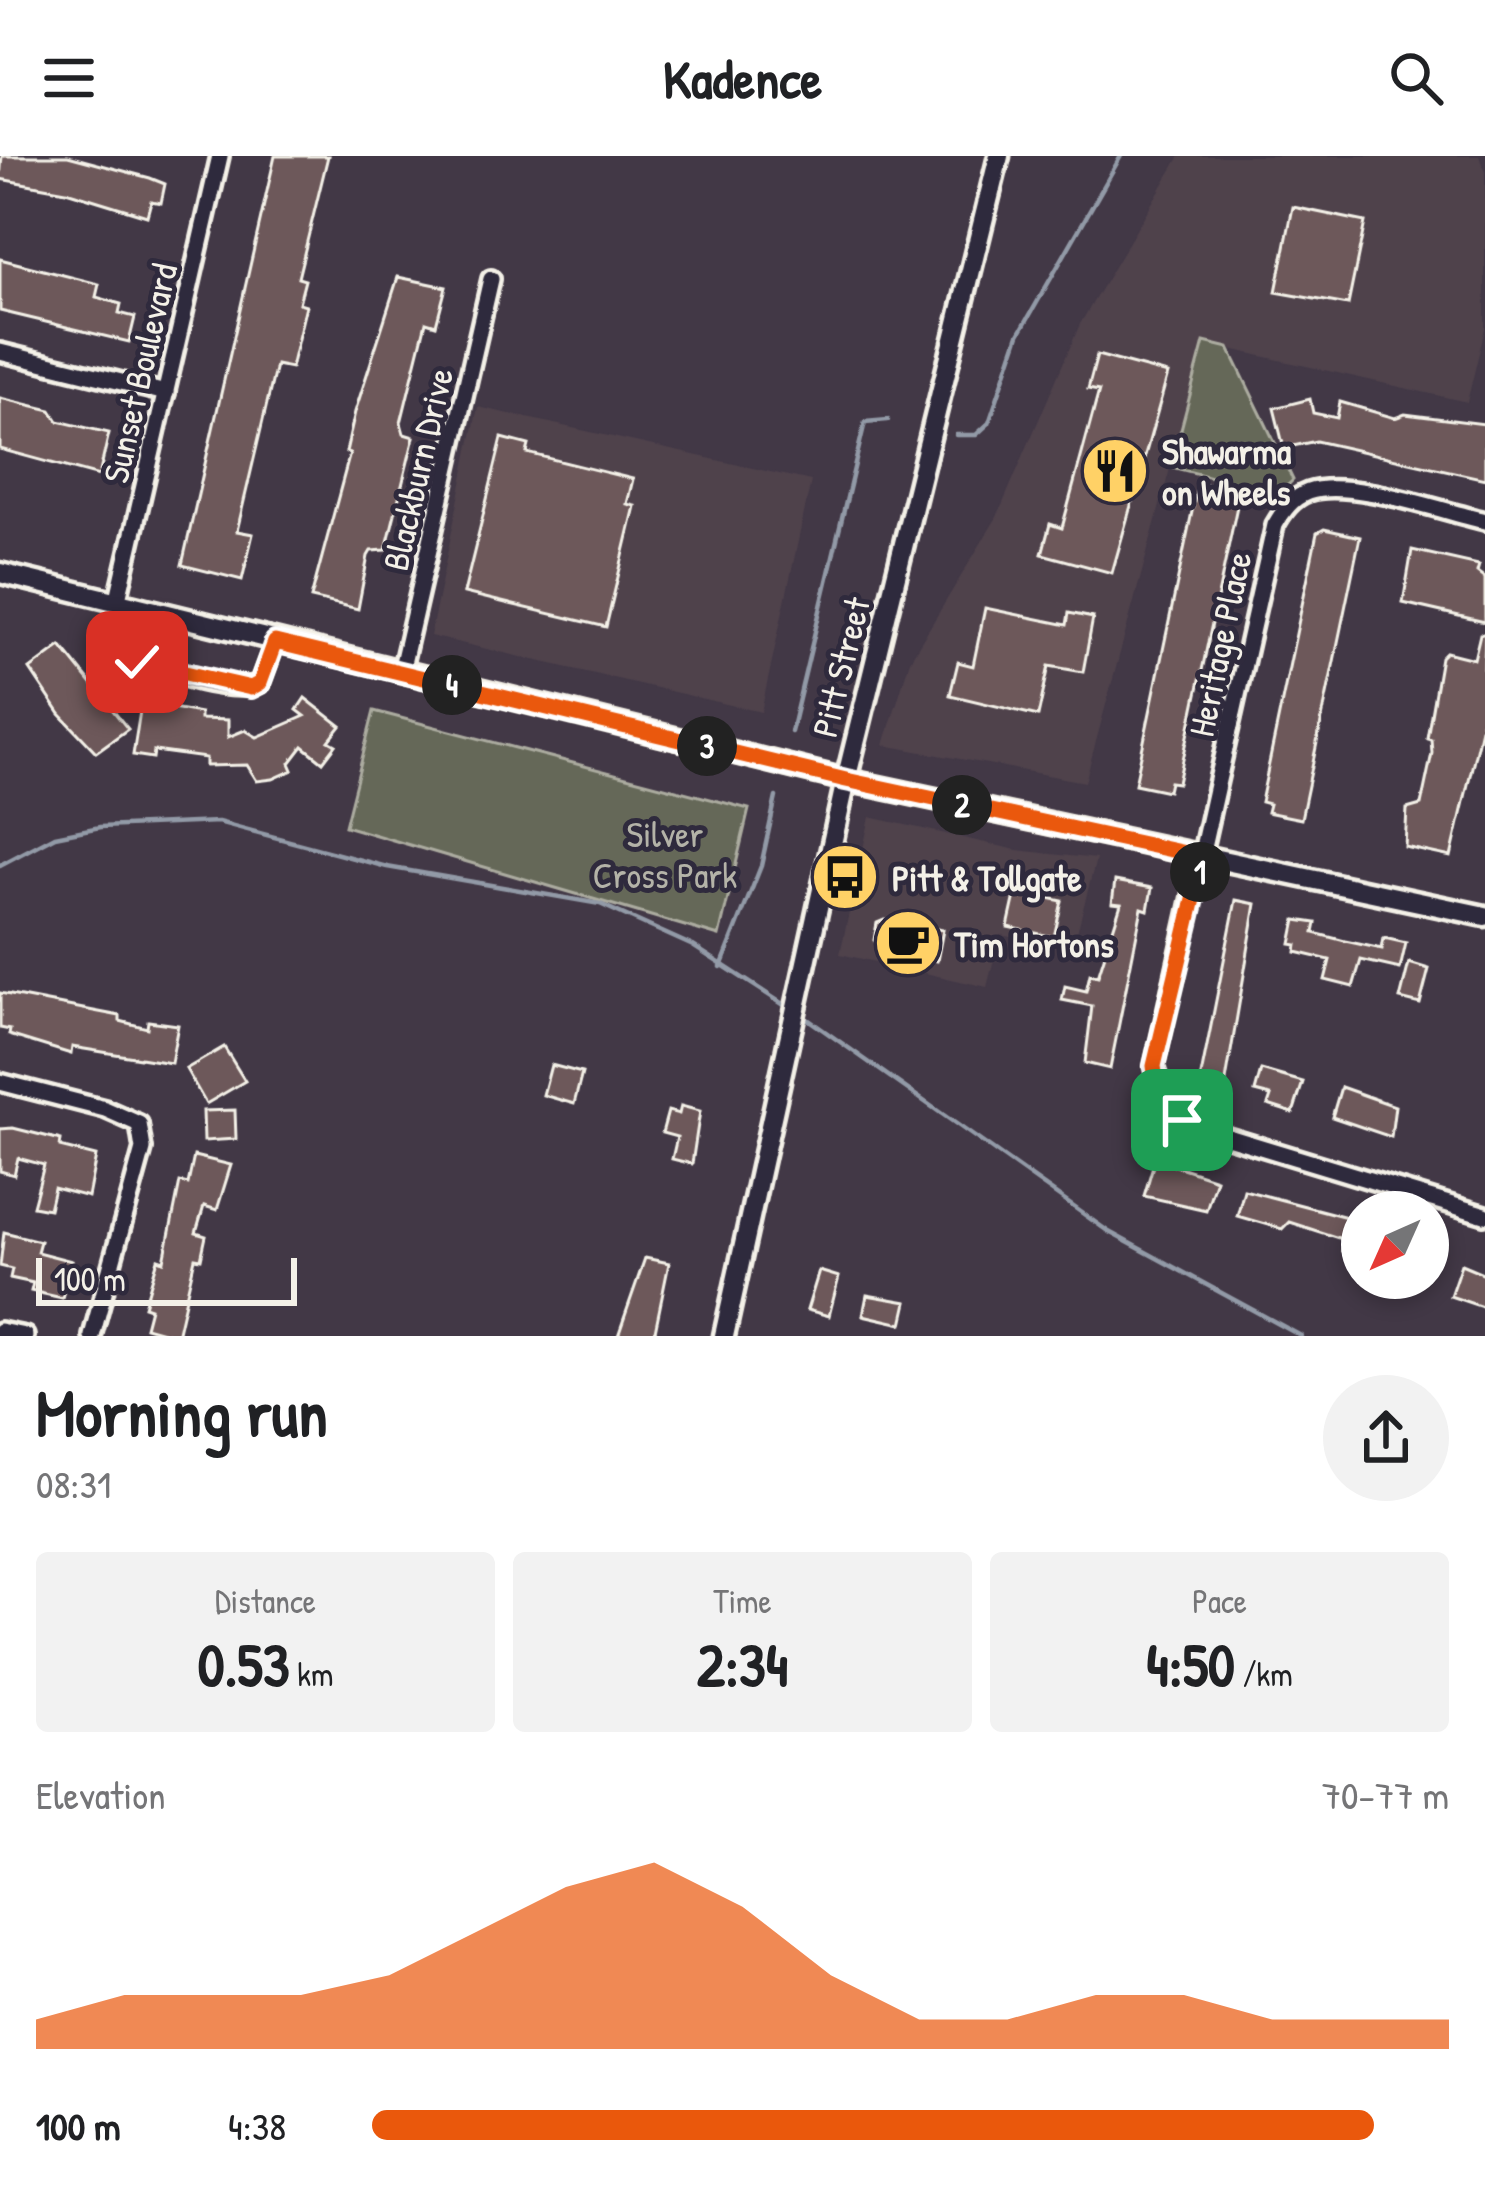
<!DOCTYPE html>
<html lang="en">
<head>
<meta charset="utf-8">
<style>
  :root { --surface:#fff; --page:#f2f2f2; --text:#202124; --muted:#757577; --accent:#ea580c }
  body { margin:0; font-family:"Patrick Hand",sans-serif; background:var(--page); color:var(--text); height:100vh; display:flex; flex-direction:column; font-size:45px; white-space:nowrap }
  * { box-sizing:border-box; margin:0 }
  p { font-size:39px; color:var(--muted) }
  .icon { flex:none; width:66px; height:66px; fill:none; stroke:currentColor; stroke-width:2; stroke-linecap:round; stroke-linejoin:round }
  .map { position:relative; height:1180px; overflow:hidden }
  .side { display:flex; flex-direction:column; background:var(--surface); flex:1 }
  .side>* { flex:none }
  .needle { width:78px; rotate:225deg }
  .tools { position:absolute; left:1341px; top:1035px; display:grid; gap:24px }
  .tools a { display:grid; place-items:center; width:108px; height:108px; border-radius:50%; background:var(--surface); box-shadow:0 6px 18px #0003; font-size:60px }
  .scale { position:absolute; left:36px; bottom:30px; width:261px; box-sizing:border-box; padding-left:12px; border:6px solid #f4f1e8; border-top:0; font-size:33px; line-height:42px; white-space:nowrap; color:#f4f1e8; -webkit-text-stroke:9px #2f2a3d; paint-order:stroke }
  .pin { position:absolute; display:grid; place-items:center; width:102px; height:102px; color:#fff; margin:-51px; border-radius:24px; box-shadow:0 6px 18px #0006 }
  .km { position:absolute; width:60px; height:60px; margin:-30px; border-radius:50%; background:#222; color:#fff; font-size:33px; line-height:60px; text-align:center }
  .round { display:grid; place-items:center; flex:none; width:126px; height:126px; border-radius:63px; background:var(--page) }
  .summary { display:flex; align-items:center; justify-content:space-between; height:204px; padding:0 36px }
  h1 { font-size:66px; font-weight:800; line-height:90px }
  .stats { display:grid; grid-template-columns:repeat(3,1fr); gap:18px; height:204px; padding:12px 36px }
  .stats div { display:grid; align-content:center; border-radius:12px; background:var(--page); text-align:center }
  .stats b { font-size:60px; font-weight:800 }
  .stats small { font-size:33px; font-weight:400 }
  .stats p { font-size:33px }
  .chart { height:336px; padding:24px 36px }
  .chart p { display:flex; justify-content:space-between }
  .chart svg { width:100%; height:216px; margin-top:12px; fill:var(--accent); opacity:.7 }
  ul { padding:0 36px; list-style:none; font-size:39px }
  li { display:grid; grid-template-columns:192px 144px 1fr; align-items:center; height:90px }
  li i { height:30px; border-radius:15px; background:var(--accent) }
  header { display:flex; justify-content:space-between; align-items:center; height:156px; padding:0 36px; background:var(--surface); font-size:54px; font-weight:800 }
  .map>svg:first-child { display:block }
  .built { fill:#4f424c }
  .green { fill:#656859; stroke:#acaca0; stroke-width:3 }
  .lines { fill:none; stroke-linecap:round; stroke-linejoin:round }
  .stream { stroke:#929aa7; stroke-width:4.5 }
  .building { fill:#6d595a; stroke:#f4f1e8; stroke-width:3 }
  .minor-casing { stroke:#f4f1e8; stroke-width:24 }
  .tertiary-casing { stroke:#f4f1e8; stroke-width:27 }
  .minor { stroke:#2f2a3d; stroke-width:15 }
  .tertiary { stroke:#2f2a3d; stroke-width:18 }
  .route-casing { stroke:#fff; stroke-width:24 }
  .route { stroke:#ea580c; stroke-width:15 }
  .labels { text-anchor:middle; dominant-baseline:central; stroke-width:10; stroke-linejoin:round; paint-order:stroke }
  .street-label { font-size:36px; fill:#f4f1e8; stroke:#2f2a3d }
  .poi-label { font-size:36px; font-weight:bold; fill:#f4f1e8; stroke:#2f2a3d; text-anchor:start }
  .park-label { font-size:36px; fill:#b4b3a8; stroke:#2f2a3d }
</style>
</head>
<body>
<header><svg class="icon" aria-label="menu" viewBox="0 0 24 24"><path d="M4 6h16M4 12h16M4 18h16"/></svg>Kadence<svg class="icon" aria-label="search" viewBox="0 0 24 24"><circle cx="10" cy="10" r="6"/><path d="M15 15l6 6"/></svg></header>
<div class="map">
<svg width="1485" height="1180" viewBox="0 0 1485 1180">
  <rect width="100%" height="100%" fill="#423846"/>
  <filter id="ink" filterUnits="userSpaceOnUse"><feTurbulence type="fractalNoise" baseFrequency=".00833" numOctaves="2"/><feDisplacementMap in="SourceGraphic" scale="24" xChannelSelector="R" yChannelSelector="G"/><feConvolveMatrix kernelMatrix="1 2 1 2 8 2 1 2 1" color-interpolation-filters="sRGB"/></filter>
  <g filter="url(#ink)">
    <g class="built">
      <path d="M1180 0H1479L1485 16V172L1467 246 1204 187 1085 626 884 589 910 504 997 361 1080 168Z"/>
      <path d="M478 251 811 325 761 556 430 480Z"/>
      <path d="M870 661 1017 694 1096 703 1073 792 1000 779 987 831 840 798Z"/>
    </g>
    <g class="green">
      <path d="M1204 186 1229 192 1293 324 1279 338 1171 311Z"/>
      <path d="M374 555 749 653 719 780 345 670Z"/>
    </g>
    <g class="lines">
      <g class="stream">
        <path d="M956 279H976L989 267 1019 178 1121 0"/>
        <path d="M791 576 865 266 888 264"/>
        <path d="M0 709 55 680 100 671 218 666 387 711 600 748 693 790 792 854"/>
        <path d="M721 811 761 710 776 641"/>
        <path d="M802 859 1109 1076 1301 1180"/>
      </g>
    </g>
    <g class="building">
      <path d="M2 0H68L150 22 165 28 161 47 151 45 147 60 66 35 0 23Z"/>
      <path d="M275 0H328L298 122 305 124 299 147 306 149 291 212 276 209 237 375 253 378 242 424 182 409Z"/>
      <path d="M1293 51 1365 66 1348 149 1276 136Z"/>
      <path d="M0 103 99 128 96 141 121 148 119 157 135 161 129 186 0 155Z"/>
      <path d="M398 121 446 131 436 169 426 166 401 267 404 278 414 281 386 394 371 395 368 400 358 453 311 442 350 297 346 296 355 256Z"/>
      <path d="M1097 199 1168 218 1112 417 1042 398 1050 368 1062 372 1099 235 1088 233Z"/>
      <path d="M0 242 51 254 58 265 109 277 99 320 0 293Z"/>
      <path d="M1310 243 1313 257 1337 262 1340 246 1395 262 1405 258 1485 268V323L1316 285 1284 292 1274 252Z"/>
      <path d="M502 282 529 289 527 297 633 323 627 348 635 350 606 471 464 437Z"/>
      <path d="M1198 327 1240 336 1178 627 1170 626 1168 635 1135 628Z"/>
      <path d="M1324 373 1360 381 1301 663 1267 656 1269 648 1261 646 1317 377Z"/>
      <path d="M1412 394 1479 409 1477 416 1485 422V466L1403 447Z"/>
      <path d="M985 452 1067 469 1069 457 1093 462 1083 516 1049 510 1038 560 950 539 958 506 973 510Z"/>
      <path d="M1480 478H1485L1482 568 1451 701 1405 691 1407 653 1421 649 1432 597 1431 583 1427 582 1441 501 1446 496 1474 503Z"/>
      <path d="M61 490 128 573 96 596 60 558 30 513Z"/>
      <path d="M305 542 341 570 329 585 336 589 323 606 303 590 290 607 293 614 273 623 257 625 247 609 206 610V602L154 595 153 602 133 599 140 555 166 557 167 551 200 557V563L228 564V581L245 574 257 581 305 560 297 554Z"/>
      <path d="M1115 725 1152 732 1148 754 1142 752 1110 913 1085 907 1092 850 1062 844 1065 830 1086 835 1090 818 1098 820 1121 748 1112 747Z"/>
      <path d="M1016 735 1062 745 1054 781 1008 771Z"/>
      <path d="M1236 744 1256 748 1225 931 1200 925Z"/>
      <path d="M884 764 943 774 937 805 881 793 874 784 877 767Z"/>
      <path d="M1296 764 1316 767 1314 777 1345 785 1382 793 1384 782 1406 787 1400 813 1361 804 1353 831 1325 824 1330 804 1296 796 1297 789 1291 788Z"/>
      <path d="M1409 807 1429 813 1420 848 1400 843Z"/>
      <path d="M0 837 120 860V865L147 872 148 865 178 869 171 907 72 891 71 898 9 879 10 874 0 872Z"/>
      <path d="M224 891 245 925 206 948 186 913Z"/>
      <path d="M551 909 582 917 574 948 543 939Z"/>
      <path d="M1261 914 1303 926 1293 957 1268 949 1271 940 1255 936Z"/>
      <path d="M1341 931 1395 950 1391 981 1332 961Z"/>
      <path d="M681 950 700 955 692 1008 672 1003 677 981 662 977 668 955 679 958Z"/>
      <path d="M235 954 236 983 204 985 203 955Z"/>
      <path d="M13 972 61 984 60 991 96 1000 88 1041 54 1032 49 1053 33 1050 44 1009 18 1002 14 1019 0 1015V973Z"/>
      <path d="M194 1000 231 1009 217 1054 204 1050 196 1077 206 1080 201 1103 195 1102 177 1180 145 1171 150 1152 144 1150 158 1103 164 1105 180 1026 188 1028Z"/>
      <path d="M1155 1003 1216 1023 1206 1054 1144 1040Z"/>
      <path d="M1244 1034 1362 1065V1102L1342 1095 1345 1084 1289 1066 1282 1073 1237 1060Z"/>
      <path d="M4 1076 40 1085 37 1096 72 1105 62 1142 31 1135 33 1127 10 1122 12 1113 0 1110Z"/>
      <path d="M645 1102 669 1107 654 1180H618Z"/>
      <path d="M1461 1108 1485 1118V1152L1450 1140Z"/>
      <path d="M819 1115 839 1121 829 1160 807 1154Z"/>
      <path d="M867 1139 907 1146 902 1168 863 1159Z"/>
    </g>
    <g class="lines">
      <defs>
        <g id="minor">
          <path d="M0 196 166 237"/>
          <path d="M1485 365C1442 355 1348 322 1308 336 1292 342 1283 355 1275 369L1154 911 1168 949 1195 971 1485 1059"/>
          <path d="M117 447 220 0"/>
          <path d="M129 451 123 491C142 512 233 541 260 527L275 486"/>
          <path d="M401 516 491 123"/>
          <path d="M0 926 105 953 139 968 143 993 92 1180"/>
          <path d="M0 1175 25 1180"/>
        </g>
        <g id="tertiary">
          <path d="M0 417 846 624 1485 760"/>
          <path d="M724 1180 846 624 999 0"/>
        </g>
      </defs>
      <use href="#minor" class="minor-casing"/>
      <use href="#tertiary" class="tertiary-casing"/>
      <use href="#minor" class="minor"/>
      <use href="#tertiary" class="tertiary"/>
    </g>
  </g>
  <g class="lines" filter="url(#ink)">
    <defs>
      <path id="route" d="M137 506 251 532 260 527 275 486 846 624 1204 701 1154 910 1157 930 1182 964"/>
    </defs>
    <use href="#route" class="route-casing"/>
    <use href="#route" class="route"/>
  </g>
  <defs>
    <symbol id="restaurant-disc" viewBox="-11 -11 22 22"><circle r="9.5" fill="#ffd166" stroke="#2f2a3d"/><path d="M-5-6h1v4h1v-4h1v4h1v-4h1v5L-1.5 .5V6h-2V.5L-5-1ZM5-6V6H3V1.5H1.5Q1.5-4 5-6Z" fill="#111"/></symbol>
    <symbol id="bus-disc" viewBox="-11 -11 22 22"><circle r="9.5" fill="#ffd166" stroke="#2f2a3d"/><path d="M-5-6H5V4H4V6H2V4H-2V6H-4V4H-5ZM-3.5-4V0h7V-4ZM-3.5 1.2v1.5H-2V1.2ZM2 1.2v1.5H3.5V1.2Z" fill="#111"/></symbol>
    <symbol id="cafe-disc" viewBox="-11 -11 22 22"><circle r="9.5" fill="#ffd166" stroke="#2f2a3d"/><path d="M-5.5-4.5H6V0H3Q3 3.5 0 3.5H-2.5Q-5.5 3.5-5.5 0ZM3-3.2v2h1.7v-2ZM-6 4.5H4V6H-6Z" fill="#111"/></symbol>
  </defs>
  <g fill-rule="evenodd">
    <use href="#restaurant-disc" x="1077" y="277" width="76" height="76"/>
    <use href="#bus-disc" x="807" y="683" width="76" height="76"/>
    <use href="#cafe-disc" x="870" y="749" width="76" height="76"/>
  </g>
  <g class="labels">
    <g class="street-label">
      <text transform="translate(139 217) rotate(-77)">Sunset Boulevard</text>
      <text transform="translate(417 313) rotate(-77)">Blackburn Drive</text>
      <text transform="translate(1219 488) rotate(-78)">Heritage Place</text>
      <text transform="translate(840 511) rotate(-76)">Pitt Street</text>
    </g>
    <g class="poi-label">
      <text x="1162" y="294">Shawarma<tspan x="1162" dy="41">on Wheels</tspan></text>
      <text x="892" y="721">Pitt &amp; Tollgate</text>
      <text x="954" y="787">Tim Hortons</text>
    </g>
    <g class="park-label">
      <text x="665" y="677">Silver<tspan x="665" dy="41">Cross Park</tspan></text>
    </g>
  </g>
</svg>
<div class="tools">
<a><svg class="needle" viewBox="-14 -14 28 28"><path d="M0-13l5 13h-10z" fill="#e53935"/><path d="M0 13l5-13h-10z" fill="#757577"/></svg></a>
</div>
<div class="scale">100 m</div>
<div class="pin" style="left:1182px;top:964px;background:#1e9e55"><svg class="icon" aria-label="arrive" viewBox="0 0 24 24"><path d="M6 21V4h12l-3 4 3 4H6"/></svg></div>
<div class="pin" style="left:137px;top:506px;background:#d93025"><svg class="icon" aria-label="check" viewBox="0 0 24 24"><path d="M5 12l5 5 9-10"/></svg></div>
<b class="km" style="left:1200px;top:716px">1</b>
<b class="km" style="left:962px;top:649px">2</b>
<b class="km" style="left:707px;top:590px">3</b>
<b class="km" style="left:452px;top:529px">4</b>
</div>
<section class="side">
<div class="summary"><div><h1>Morning run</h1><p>08:31</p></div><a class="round"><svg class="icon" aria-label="share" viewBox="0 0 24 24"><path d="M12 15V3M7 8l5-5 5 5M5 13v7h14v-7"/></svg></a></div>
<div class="stats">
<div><p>Distance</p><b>0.53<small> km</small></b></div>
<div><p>Time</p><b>2:34</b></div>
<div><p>Pace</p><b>4:50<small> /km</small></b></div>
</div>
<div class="chart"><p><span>Elevation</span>70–77 m</p>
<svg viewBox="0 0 160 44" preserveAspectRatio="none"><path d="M0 44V38L10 33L20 33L30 33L40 29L50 20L60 11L70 6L80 15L90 29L100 38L110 38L120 33L130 33L140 38L150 38L160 38V44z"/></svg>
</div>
<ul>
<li><b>100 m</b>4:38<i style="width:93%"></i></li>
</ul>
</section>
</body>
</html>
